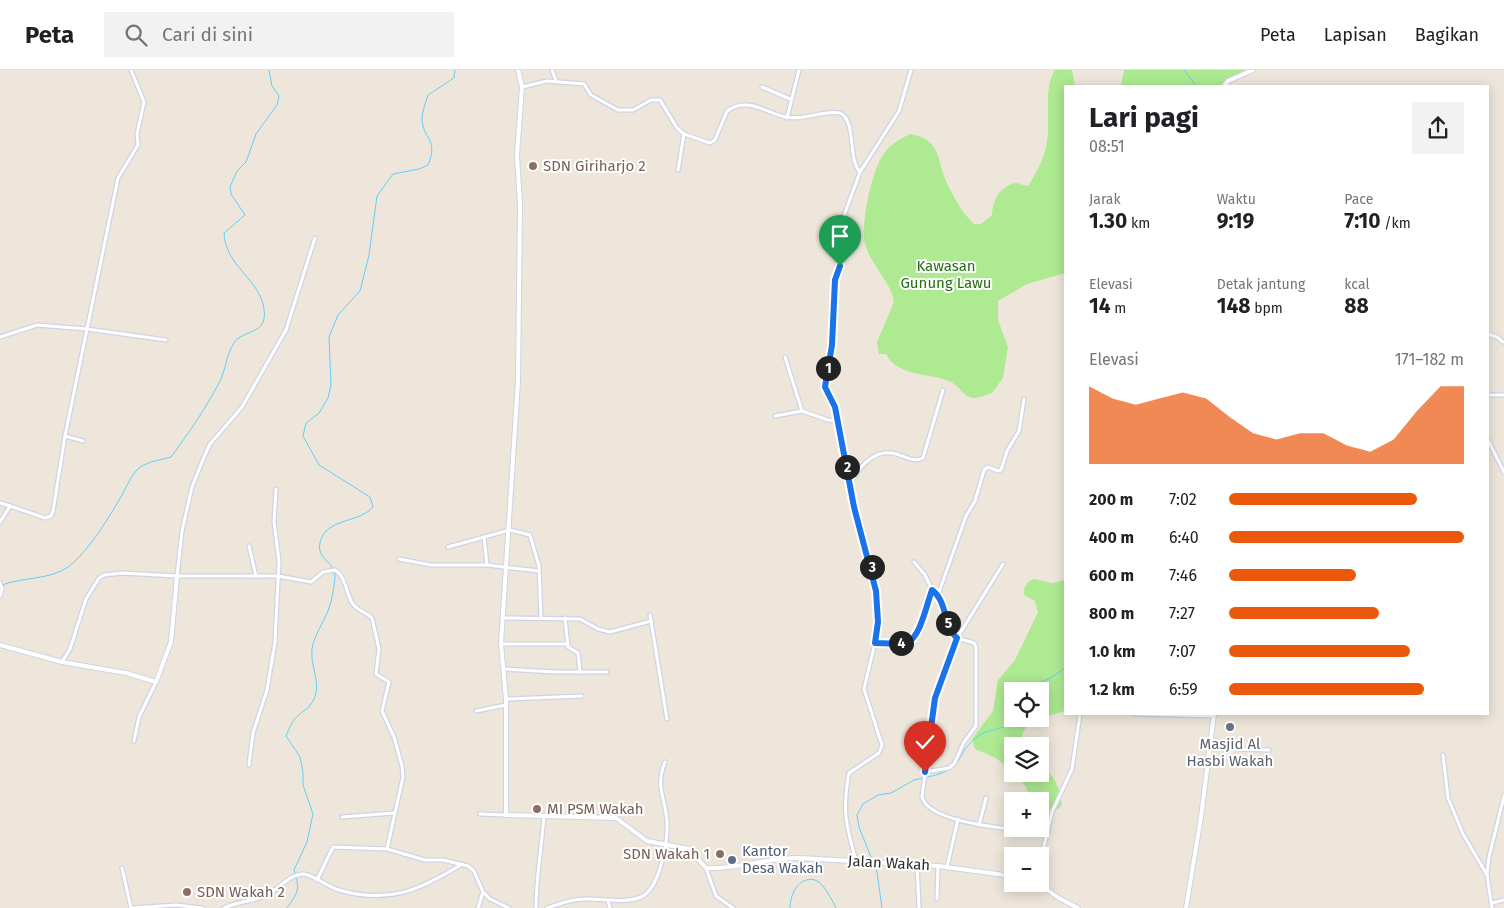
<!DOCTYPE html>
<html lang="id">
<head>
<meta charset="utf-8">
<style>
  :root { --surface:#fff; --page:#f2f2f2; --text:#202124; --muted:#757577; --line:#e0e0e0; --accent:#ea580c }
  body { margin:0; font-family:"Fira Sans",sans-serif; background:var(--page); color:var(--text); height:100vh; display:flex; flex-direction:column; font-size:19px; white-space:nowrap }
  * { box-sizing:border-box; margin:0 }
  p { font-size:16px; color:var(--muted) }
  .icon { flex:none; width:28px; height:28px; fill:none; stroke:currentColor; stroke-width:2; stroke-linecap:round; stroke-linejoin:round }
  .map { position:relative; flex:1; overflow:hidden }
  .drawer { position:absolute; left:1064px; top:15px; width:425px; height:630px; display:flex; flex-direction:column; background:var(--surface); border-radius:0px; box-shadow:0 2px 12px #0003 }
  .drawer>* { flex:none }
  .controls { position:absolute; left:1004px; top:612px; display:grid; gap:10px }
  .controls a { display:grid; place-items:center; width:45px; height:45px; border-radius:0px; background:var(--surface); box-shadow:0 2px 12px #0003; font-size:25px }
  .pin { position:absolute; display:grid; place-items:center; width:42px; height:42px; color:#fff; margin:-51px -21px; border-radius:50% 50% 50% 0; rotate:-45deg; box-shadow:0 0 5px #0007 }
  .pin .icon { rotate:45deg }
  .km { position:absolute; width:25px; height:25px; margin:-12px; border-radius:50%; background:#222; color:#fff; font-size:14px; line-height:25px; text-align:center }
  .round { display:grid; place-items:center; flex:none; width:52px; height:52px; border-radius:0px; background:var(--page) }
  .headline { display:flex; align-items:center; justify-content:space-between; height:85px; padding:0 25px }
  h1 { font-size:28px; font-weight:700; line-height:38px }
  .figures { display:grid; grid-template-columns:repeat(3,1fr); gap:8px; height:85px; padding:5px 25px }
  .figures div { display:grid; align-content:center }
  .figures b { font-size:21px; font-weight:700 }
  .figures small { font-size:14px; font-weight:400 }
  .figures p { font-size:14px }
  .chart { height:140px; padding:10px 25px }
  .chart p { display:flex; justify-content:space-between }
  .chart svg { width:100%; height:90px; margin-top:5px; fill:var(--accent); opacity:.7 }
  ul { padding:0 25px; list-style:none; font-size:16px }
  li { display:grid; grid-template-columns:80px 60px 1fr; align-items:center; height:38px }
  li i { height:12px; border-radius:6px; background:var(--accent) }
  header { display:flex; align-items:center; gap:30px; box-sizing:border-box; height:70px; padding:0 25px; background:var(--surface); border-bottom:1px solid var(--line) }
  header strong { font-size:24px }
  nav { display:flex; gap:28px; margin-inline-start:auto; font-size:18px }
  .search { width:350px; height:45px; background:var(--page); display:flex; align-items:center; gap:12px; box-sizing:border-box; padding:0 18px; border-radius:0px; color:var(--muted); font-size:19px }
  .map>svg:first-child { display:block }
  .green { fill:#adea91 }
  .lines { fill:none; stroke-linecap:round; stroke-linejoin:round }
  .stream { stroke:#62cefb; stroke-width:1 }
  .street-casing { stroke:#cfd3e5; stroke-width:5.5 }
  .secondary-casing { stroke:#cfd3e5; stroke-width:6 }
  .street { stroke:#fff; stroke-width:3 }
  .secondary { stroke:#fff; stroke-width:4 }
  .route-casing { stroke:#fff; stroke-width:10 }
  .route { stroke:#1a73e8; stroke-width:6 }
  .education-dot { fill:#8d6e63; stroke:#fff; stroke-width:2 }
  .worship-dot { fill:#6b7280; stroke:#fff; stroke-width:2 }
  .service-dot { fill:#5c6f8a; stroke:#fff; stroke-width:2 }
  .labels { text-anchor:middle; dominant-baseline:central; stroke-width:4; stroke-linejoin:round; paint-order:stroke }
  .education-label { font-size:15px; fill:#785e54; stroke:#fff; text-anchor:start }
  .park-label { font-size:15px; fill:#236f12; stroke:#fff }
  .worship-label { font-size:15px; fill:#5b616d; stroke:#fff }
  .service-label { font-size:15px; fill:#4e5e75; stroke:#fff; text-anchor:start }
  .street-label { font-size:15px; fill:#2a2a2a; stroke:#fff }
</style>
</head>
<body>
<header>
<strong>Peta</strong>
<div class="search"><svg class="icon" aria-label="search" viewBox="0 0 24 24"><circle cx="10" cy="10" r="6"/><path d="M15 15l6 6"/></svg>Cari di sini</div>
<nav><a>Peta</a><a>Lapisan</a><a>Bagikan</a></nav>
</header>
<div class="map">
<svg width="1504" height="838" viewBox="0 0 1504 838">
  <rect width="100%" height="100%" fill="#eee6da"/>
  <g class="green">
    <path d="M1055 0H1072L1075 16H1065V203L1027 214 998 231V250L1008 277 1003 308 992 323C986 325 979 328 973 328 964 327 959 316 951 312 930 302 899 308 886 284H879L877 272 894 232C893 216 870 193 865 174 860 156 872 100 883 85 889 75 900 69 910 64 942 70 936 88 946 111 952 125 963 144 974 154H981L992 145C993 129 999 117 1016 113L1028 116C1036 104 1043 90 1046 77 1052 53 1042 21 1055 0Z"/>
    <path d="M1124 0H1252L1231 7 1222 16H1121Z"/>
    <path d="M1034 509 1053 513 1065 510V641L1040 648V621H1012V649H1038C1025 655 1020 663 1022 676H1012V701L996 688 975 679 972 669 993 641 998 610 1015 590 1038 542 1035 531 1024 525V519L1028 512Z"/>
    <path d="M1040 695C1054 703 1060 719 1062 735L1058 739 1040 741V731H1030L1026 717 1015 704H1040Z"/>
  </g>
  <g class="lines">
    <g class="stream">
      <path d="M1184 0 1196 16"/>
      <path d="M2 515C22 507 50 510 68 497 88 482 108 449 121 427 126 418 131 405 139 398 148 391 161 390 171 387 188 364 206 338 219 313 226 300 226 285 234 273 242 259 268 266 264 239 260 209 225 196 224 163L245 145 231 124 230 117 237 101 246 92 256 64 277 35 279 26 272 16 269 0"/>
      <path d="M1019 621 1051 608 1065 598"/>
      <path d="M927 707C967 699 952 687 977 667 987 660 996 660 1007 656L1012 641"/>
      <path d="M287 838C299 821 300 820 294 800L307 772 313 744 303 715V702L300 687 286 666C290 657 292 650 300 644 303 641 309 638 311 634 324 616 310 599 312 579 314 566 323 553 328 541 332 531 334 518 335 507 335 490 312 489 322 467 330 449 360 452 373 437L370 427 319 395 303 366 306 353 319 343 328 328 331 315 329 267 338 245 360 221 369 185 377 126 393 104 419 99 428 95C439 68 423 70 422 49 422 42 426 32 428 25L454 8 455 0"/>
      <path d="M790 838C790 825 798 806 815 810 824 813 832 830 836 838"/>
      <path d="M882 838 877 802 859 757 857 745 863 734 878 725 891 723 914 710 923 708"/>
    </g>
    <defs>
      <g id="street">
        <path d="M552 0 556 11"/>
        <path d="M522 17 547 11 584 14 591 25 618 40H633L651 30H660L677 58 684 64 710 73 715 70 727 41C747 26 766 43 786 47 803 51 823 40 840 43 857 51 847 88 860 102"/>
        <path d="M762 17 790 29"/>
        <path d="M787 48 799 0"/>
        <path d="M678 100 684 64"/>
        <path d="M1488 264 1497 267 1503 272"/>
        <path d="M0 267 37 255 87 259 166 270"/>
        <path d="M785 287 802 341 828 350 839 351"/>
        <path d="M1488 325H1504"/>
        <path d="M775 346 802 341"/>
        <path d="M65 366 83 371"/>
        <path d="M1488 370 1504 402"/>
        <path d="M849 410 854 408C861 394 877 378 896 384 905 386 913 393 923 388L943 320"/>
        <path d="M0 433 10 436"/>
        <path d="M0 452 10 436 45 448 51 446 53 441 65 366 118 108 138 75 137 64 144 32 131 0"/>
        <path d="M484 467 487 495"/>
        <path d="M249 476 256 506"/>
        <path d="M448 477 510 460 530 465 539 496 541 548"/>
        <path d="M399 489 431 495H487L539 501"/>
        <path d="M914 492 925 505 932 520 938 525 952 564 957 568 974 573 976 577V656L964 672 954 694 949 698 925 702"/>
        <path d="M1003 494 957 568 935 628 922 727C929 755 1024 761 1048 761"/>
        <path d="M177 506 182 461 192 417 204 387 210 374 242 337 286 260 315 168"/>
        <path d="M0 513 2 519 0 526"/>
        <path d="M938 525 966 446 975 431 984 400 988 397 998 401 1001 400 1007 381 1019 361 1024 329"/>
        <path d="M650 545 667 649"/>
        <path d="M502 548 580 549 598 559 610 562 651 551"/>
        <path d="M565 548 568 577 578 583 580 602"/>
        <path d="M875 573C885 573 897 575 907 572 920 569 927 533 932 520"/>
        <path d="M501 574H568"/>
        <path d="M62 592 70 579 86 529 99 508 104 505 122 503 177 506H278L311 512 323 502 335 500C345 506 346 521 351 531 356 541 365 541 372 548L379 579 376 604 389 612 382 641 394 667 402 696 403 707 387 779"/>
        <path d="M504 599 554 602H607"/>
        <path d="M506 629 582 626"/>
        <path d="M476 641 506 635"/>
        <path d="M1135 644 1214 646"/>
        <path d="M1211 669 1239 679 1269 680"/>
        <path d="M134 671 139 647 156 612"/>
        <path d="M1443 685 1448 728 1463 764 1487 805 1492 838"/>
        <path d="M249 695 253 663 267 620 275 572 279 491 274 452 276 419"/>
        <path d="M480 744 506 745"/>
        <path d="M342 747 394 743"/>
        <path d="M979 755 986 728"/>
        <path d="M856 791C846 755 842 740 849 703L879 683 882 675 864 619 877 564 876 521 854 437 835 337 825 317 832 275 835 210 841 188 840 170 842 151 860 102 899 41 911 0"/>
        <path d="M1040 793 1052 742 1072 699 1080 644"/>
        <path d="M917 795 919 838"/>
        <path d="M947 797 958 749"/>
        <path d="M122 798 131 838"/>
        <path d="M706 798 716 826 733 838"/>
        <path d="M1487 804 1489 787 1504 726"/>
        <path d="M317 810 333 777 387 779 425 790H443L468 796 474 801 483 822 490 829 509 838"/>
        <path d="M937 829 938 796"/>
        <path d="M608 831 610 838"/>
        <path d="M1492 833 1504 830"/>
        <path d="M132 838 176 835 202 838"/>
        <path d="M224 838C238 831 253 832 267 825 279 819 289 804 304 804 313 805 328 817 339 820 388 834 419 821 462 794"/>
        <path d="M478 838 483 822"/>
        <path d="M536 838C536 807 542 776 544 745"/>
        <path d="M547 838C559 834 571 829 584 829 602 828 624 834 641 827 660 819 668 771 667 751 665 727 655 717 665 692"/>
      </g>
      <g id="secondary">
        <path d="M518 0 522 17 517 85 520 135 518 311 501 574 506 629V745L616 748 647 771 689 779 706 798C738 800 767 787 800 788L938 796 1012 806"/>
        <path d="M1224 16 1228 11 1253 0"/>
        <path d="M0 575 62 592 126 603 156 612 171 572 177 506"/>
        <path d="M1040 814 1057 827 1078 838"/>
        <path d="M1186 838 1201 747 1214 644"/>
      </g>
    </defs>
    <use href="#street" class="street-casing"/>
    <use href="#secondary" class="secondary-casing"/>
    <use href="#street" class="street"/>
    <use href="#secondary" class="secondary"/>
  </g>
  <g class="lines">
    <defs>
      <path id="route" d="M840 196 835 210 832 275 825 317 835 337 854 437 876 521 878 552 875 573C885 573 897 575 907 572 920 569 927 533 932 520 948 532 943 556 957 568L935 628 925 702"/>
    </defs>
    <use href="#route" class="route-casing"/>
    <use href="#route" class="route"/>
  </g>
  <g class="education-dot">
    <circle cx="533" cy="96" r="5"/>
    <circle cx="537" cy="739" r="5"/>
    <circle cx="720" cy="784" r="5"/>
    <circle cx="187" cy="822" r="5"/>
  </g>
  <circle class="worship-dot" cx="1230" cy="657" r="5"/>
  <circle class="service-dot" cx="732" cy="790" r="5"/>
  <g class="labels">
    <g class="education-label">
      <text x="543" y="96">SDN Giriharjo 2</text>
      <text x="547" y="739">MI PSM Wakah</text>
      <text x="710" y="784" text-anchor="end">SDN Wakah 1</text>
      <text x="197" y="822">SDN Wakah 2</text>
    </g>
    <g class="park-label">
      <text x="946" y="196">Kawasan<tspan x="946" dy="17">Gunung Lawu</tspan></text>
    </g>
    <g class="worship-label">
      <text x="1230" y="674">Masjid Al<tspan x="1230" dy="17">Hasbi Wakah</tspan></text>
    </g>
    <g class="service-label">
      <text x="742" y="781">Kantor<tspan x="742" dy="17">Desa Wakah</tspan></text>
    </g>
    <g class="street-label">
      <text transform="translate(889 793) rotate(3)">Jalan Wakah</text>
    </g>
  </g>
</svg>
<div class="controls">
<a><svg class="icon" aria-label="locate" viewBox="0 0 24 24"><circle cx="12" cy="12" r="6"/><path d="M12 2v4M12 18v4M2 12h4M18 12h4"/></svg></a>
<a><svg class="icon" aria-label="layers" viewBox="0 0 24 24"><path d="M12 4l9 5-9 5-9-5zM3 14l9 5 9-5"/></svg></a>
<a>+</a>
<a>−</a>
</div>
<div class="pin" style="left:840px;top:196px;background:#1e9e55"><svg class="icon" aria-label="arrive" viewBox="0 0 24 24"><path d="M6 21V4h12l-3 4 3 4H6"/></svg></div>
<div class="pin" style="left:925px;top:702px;background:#d93025"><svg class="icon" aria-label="check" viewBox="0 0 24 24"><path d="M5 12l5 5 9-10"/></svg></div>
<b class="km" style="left:828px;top:298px">1</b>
<b class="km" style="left:847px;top:397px">2</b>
<b class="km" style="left:872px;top:497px">3</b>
<b class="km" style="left:901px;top:573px">4</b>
<b class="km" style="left:948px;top:553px">5</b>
<section class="drawer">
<div class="headline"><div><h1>Lari pagi</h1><p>08:51</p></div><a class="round"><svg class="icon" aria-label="share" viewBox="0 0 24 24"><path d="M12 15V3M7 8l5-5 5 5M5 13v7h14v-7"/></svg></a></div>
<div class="figures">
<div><p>Jarak</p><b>1.30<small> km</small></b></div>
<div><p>Waktu</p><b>9:19</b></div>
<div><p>Pace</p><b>7:10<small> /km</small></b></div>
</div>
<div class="figures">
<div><p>Elevasi</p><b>14<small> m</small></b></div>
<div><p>Detak jantung</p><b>148<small> bpm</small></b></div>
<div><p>kcal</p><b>88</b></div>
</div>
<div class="chart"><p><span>Elevasi</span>171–182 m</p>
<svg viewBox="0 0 160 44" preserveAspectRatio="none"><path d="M0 44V6L10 12L20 15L30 12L40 9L50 12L60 21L70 29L80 32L90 29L100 29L110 35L120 38L130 32L140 18L150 6L160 6V44z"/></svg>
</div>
<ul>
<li><b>200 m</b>7:02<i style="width:80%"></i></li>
<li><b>400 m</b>6:40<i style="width:100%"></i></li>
<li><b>600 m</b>7:46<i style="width:54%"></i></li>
<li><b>800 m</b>7:27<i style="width:64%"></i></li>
<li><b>1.0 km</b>7:07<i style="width:77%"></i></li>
<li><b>1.2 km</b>6:59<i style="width:83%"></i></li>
</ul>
</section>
</div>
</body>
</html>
